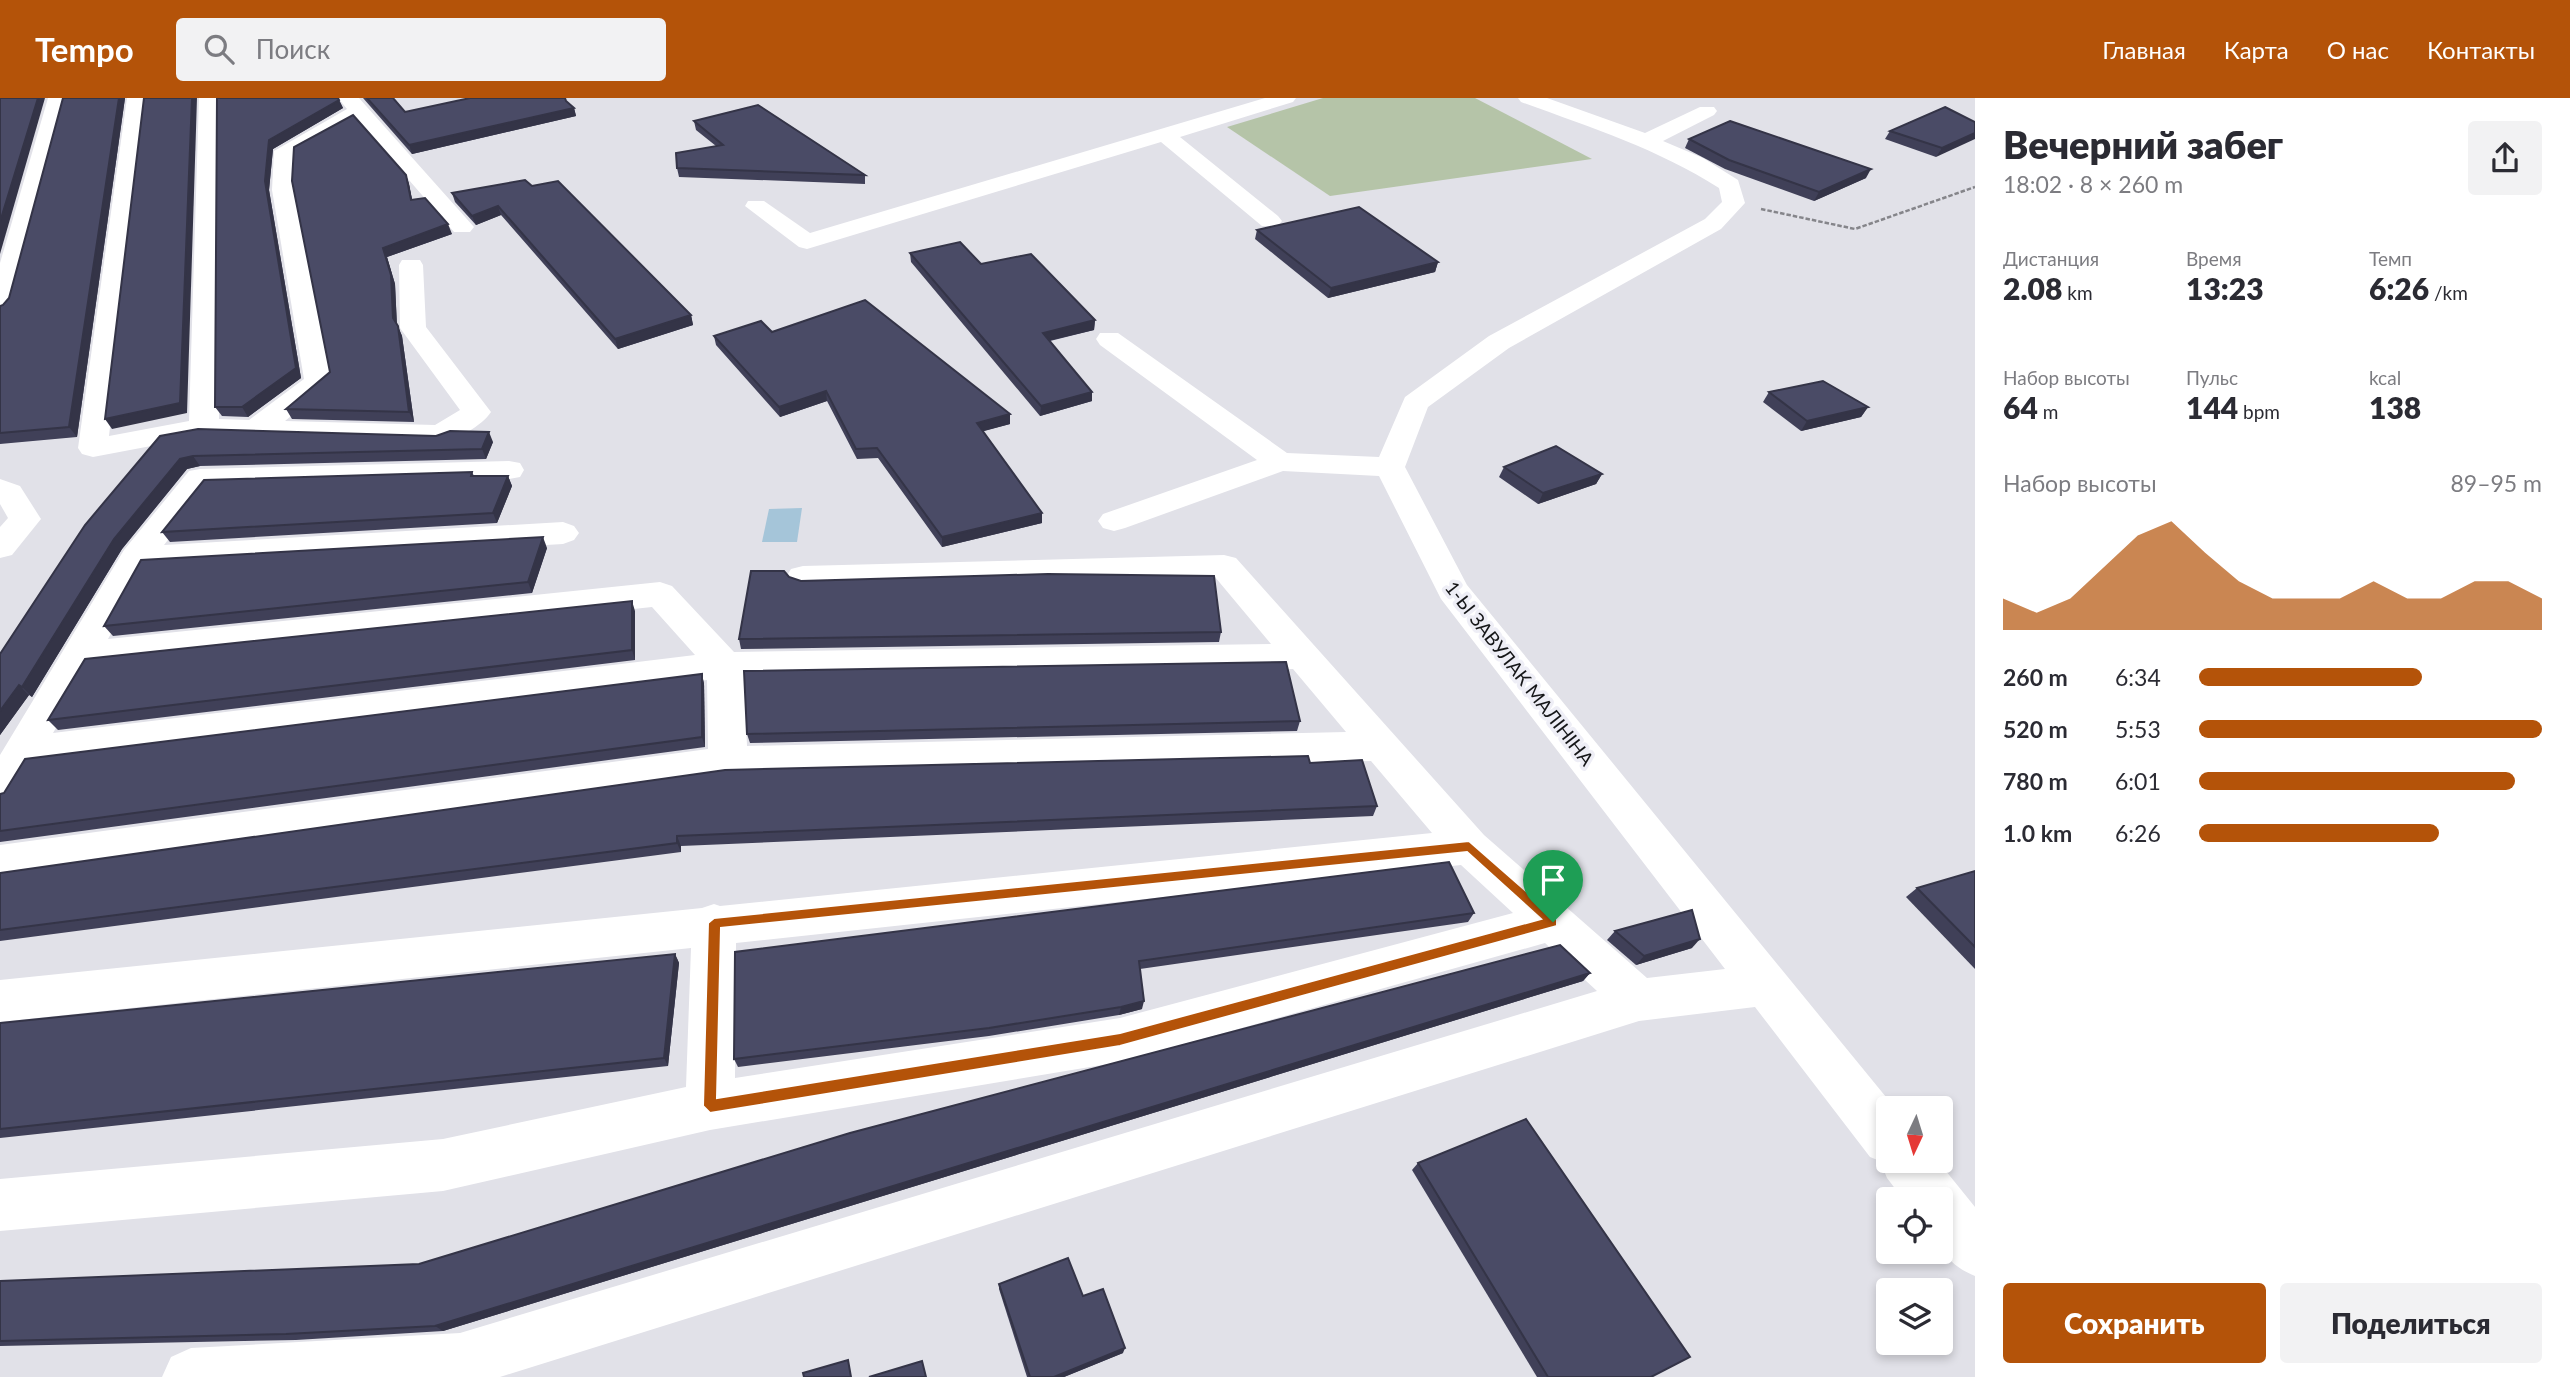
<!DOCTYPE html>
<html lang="ru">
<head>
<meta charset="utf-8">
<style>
  :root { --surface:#fff; --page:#f2f2f3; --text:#2b2b33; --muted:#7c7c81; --accent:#b45309 }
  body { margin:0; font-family:Lato,sans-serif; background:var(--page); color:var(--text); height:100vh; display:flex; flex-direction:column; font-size:26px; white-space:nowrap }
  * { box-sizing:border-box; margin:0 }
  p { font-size:23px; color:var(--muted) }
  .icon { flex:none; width:38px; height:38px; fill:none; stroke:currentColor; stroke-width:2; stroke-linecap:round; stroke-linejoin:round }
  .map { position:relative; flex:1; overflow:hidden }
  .sheet { display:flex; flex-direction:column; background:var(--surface); width:595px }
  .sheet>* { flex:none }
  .needle { width:46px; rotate:184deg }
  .controls { position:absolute; left:1876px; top:998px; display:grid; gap:14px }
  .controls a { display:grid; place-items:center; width:77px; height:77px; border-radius:7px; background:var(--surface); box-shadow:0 4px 10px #0003; font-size:35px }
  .pin { position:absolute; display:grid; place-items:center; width:60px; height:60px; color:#fff; margin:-72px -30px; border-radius:50% 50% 50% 0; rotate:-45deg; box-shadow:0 0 7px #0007 }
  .pin .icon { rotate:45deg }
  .round { display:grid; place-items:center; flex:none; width:74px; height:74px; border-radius:7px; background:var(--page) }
  .overview { display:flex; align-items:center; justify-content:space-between; height:119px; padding:0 28px }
  h1 { font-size:38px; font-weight:800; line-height:52px }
  .metrics { display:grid; grid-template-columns:repeat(3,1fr); gap:10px; height:119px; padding:7px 28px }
  .metrics div { display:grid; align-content:center }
  .metrics b { font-size:30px; font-weight:800 }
  .metrics small { font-size:19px; font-weight:400 }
  .metrics p { font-size:19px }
  .chart { height:196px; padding:14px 28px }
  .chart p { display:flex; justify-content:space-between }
  .chart svg { width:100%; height:126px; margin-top:7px; fill:var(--accent); opacity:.7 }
  .cta { display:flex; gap:14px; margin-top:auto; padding:14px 28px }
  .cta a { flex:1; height:80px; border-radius:7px; background:var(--accent); color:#fff; font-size:28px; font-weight:800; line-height:80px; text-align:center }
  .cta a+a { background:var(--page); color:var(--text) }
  ul { padding:0 28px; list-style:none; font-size:23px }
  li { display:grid; grid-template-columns:112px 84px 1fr; align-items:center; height:52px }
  li i { height:18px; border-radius:9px; background:var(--accent) }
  header { display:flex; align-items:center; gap:42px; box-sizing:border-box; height:98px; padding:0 35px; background:var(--accent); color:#fff }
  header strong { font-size:33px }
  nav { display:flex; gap:38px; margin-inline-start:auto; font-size:24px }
  .search { width:490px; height:63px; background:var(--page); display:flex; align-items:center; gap:18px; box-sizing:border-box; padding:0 24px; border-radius:7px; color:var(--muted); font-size:26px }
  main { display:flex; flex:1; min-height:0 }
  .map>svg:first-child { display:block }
  .green { fill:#b5c4a8 }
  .water { fill:#a5c5d9 }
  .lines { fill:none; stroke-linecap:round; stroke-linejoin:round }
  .path { stroke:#85858a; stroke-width:2.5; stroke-dasharray:4.5 2; stroke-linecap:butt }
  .minor { fill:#fff; fill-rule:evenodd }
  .wall { fill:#404058 }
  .shaded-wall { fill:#343447 }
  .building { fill:#4a4b66; stroke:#343447; stroke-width:2 }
  .route { fill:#b45309; stroke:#fff; stroke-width:2; fill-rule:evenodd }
  .labels { text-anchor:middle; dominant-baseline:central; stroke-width:7; stroke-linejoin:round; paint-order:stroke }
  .street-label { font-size:19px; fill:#151618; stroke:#eeeef6 }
</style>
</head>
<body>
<header>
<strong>Tempo</strong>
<div class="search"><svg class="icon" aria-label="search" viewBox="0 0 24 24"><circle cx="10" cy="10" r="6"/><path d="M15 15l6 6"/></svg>Поиск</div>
<nav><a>Главная</a><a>Карта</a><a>О нас</a><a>Контакты</a></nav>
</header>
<main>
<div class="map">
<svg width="1975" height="1279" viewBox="0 0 1975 1279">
  <rect width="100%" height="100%" fill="#e1e1e8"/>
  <path class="green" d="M1323 0H1475L1592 61 1330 98 1227 29Z"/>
  <path class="water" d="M802 410 797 444H762L769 411Z"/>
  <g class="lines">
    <path class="path" d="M1761 111 1855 131 1975 89"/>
    <g class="minor">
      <path d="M48 0H68L13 209 9 214 0 217V165Z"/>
      <path d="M127 0H147L109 338 189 323 199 0H219V321L249 322 304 281 272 92 274 53 347 11 338 0H359L474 129 470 134H454L357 22 296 56 294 92 332 284 285 323 435 327 460 312 400 230 399 167 402 162H420L423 167 426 229 491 314C482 328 457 341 441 345L204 338 93 359 82 356 78 350Z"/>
      <path d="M1265 0H1296L1293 4 1180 39 1278 118 1282 123 1278 128H1262L1161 44 807 151 799 149 745 108 748 103H764L810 135Z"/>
      <path d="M1518 0H1547L1645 35 1700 9H1714L1717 13 1714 17 1663 43 1703 60 1738 82 1745 105 1721 131 1509 250 1428 309 1405 369 1467 487 1895 1010H1888V1062H1937L1975 1109V1178C1934 1161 1941 1139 1941 1101H1903L1887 1080 1880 1063 1870 1059 1755 909 1639 923 500 1279H162L171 1259 191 1250 460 1235 1597 893 1545 845 1120 964 710 1032 443 1093 0 1133V1081L443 1041 686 989 691 850 0 924V882L702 810 714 806 720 808 1432 735 1371 663 728 679 0 783V747L708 651 707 582 34 668 14 702 0 707V657L124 452 189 373 200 371 509 363 520 365 524 372 520 379 509 381 209 389 164 447 563 424 574 428 579 435 574 442 563 446 147 470 108 541 660 484 672 488 734 554 1271 546 1215 479 803 490 791 487 786 479 791 471 803 468 1224 457 1236 460 1484 737 1647 880 1725 871 1441 501 1379 378 1283 373 1125 430 1114 433 1103 430 1098 423 1103 416 1257 362 1100 247 1096 241 1100 235H1118L1287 355 1379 359 1405 299 1489 238 1705 121 1722 104 1719 90C1658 51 1589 29 1521 4ZM652 509 695 557 53 635 92 569ZM1293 571 1346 634 747 648 744 580ZM1461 767 1513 815 1120 920 735 980 736 845Z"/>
      <path d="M0 381 20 388 41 421 12 457 0 460V429L8 420 0 406Z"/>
    </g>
  </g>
  <g class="wall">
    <path d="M63 0H125L77 339 0 346V208L3 207 9 200Z"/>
    <path d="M217 0 339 2 343 10 273 51 269 92 301 280 248 319 222 318 215 309Z"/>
    <path d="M363 0H393L405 14 567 4 574 10 576 18 412 56Z"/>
    <path d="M694 23 865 77V86L679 79 677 70 716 48 696 32Z"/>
    <path d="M1975 24 1936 59 1885 41 1890 33Z"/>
    <path d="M1689 41 1866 80 1814 103 1725 71 1685 50Z"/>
    <path d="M406 77 409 86 412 102 452 136 387 159 395 186 397 227 402 238 414 324 292 321 286 311 330 274Z"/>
    <path d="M532 88 691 217 693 227 618 251 501 117 476 127 455 104 452 95Z"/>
    <path d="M1257 132 1438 164 1435 174 1328 200 1255 141Z"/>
    <path d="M910 155 981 166 1095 222 1094 232 1050 243 1092 294V303L1040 318 911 164Z"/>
    <path d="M772 234 1010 316V326L983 333 1042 415V425L942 449 878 360 857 361 827 303 780 319 716 247 714 238Z"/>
    <path d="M1769 294 1868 309 1861 319 1801 333 1763 304Z"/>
    <path d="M160 338 493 344 486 361 200 368 187 371 122 451 32 599 29 597 0 637V556Z"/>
    <path d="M1504 369 1602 376 1596 386 1538 406 1499 379Z"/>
    <path d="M472 374 474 378H508L512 388 497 425 170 444 162 434Z"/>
    <path d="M547 450 532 495 113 538 104 528Z"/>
    <path d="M789 479 801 483 1221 534 1219 544 741 551 739 541Z"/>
    <path d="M635 513V562L58 632 48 622Z"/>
    <path d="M702 576 704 586 705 649 0 744V696Z"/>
    <path d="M1300 623 1297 633 750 645 747 636Z"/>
    <path d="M1310 665 1377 708 1373 718 681 748V754L0 843V775Z"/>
    <path d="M1975 773V871L1906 799 1917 790Z"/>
    <path d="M1474 815 1468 824 1140 871 1142 911 1119 917 989 938 738 969 734 961 735 854Z"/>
    <path d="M1615 833 1692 850 1636 867 1607 842Z"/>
    <path d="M675 856 679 865 668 968 0 1040V925Z"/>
    <path d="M1590 875 1583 883 443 1233 296 1242 0 1248V1183L419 1166Z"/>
    <path d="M1418 1065 1651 1279H1537L1412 1072Z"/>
    <path d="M999 1186 1083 1198 1123 1255 1064 1279H1027L999 1191Z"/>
  </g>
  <g class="shaded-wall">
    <path d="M38 0H45L0 156V124Z"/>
    <path d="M119 0H125L77 339 69 329Z"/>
    <path d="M192 0H197L187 315 112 331 105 321Z"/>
    <path d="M339 2 343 10 273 51 269 92 301 280 248 319 242 309 269 42Z"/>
    <path d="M574 10 576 18 412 56 409 47Z"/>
    <path d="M1975 35V41L1936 59 1942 50Z"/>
    <path d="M1871 71 1866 80 1814 103 1819 94Z"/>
    <path d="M406 77 409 86 414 111 411 102Z"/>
    <path d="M498 108 501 117 476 127 472 118Z"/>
    <path d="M448 126 452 136 387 159 395 186 397 230 393 220 383 150Z"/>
    <path d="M1438 164 1435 174 1328 200 1331 190Z"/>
    <path d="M691 217 693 227 618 251 615 241Z"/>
    <path d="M1095 222 1094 232 1043 244V235Z"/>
    <path d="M398 228 402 238 414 324 409 314Z"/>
    <path d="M826 293 827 303 780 319 779 309Z"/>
    <path d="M1092 294V303L1040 318 1041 308Z"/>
    <path d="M1868 309 1861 319 1801 333 1807 323Z"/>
    <path d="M1010 316V326L977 335V325Z"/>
    <path d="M489 334 493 344 486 361 482 351Z"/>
    <path d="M193 358 200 368 187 371 122 451 32 599 22 589 114 441 180 361Z"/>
    <path d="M1602 376 1596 386 1538 406 1543 395Z"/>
    <path d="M508 378 512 388 497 425 493 415Z"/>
    <path d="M1042 415V425L942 449V439Z"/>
    <path d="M543 439 547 450 532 495 528 484Z"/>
    <path d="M632 503 635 513V562L632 552Z"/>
    <path d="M702 576 704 586 705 649 702 639Z"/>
    <path d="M19 587 29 597 0 637V613Z"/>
    <path d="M677 738 681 748V754L677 745Z"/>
    <path d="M1700 841 1692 850 1636 867 1644 858Z"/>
    <path d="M675 856 679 865 668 968 664 960Z"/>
    <path d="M1590 875 1583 883 443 1233 435 1228Z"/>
    <path d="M1144 903 1142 911 1119 917 1121 909Z"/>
    <path d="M1125 1250 1123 1255 1064 1279H1054Z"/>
  </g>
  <g class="building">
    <path d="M0 0H38L0 124Z"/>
    <path d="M63 0H119L69 329 0 335V208L3 207 9 200Z"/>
    <path d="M144 0H192L180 305 105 321Z"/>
    <path d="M217 0H338L339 2 269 42 265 83 296 270 242 309H215Z"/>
    <path d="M367 0H393L405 14 470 0H565L566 3 574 10 409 47Z"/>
    <path d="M758 7 865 77 677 70 676 55 723 47 694 23Z"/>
    <path d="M1945 9 1975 24V35L1942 50 1890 33Z"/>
    <path d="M353 17 406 77 411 102 425 100 448 126 383 150 391 177 393 220 398 228 409 314 286 311 330 274 292 83 294 49Z"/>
    <path d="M1730 23 1871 71 1819 94 1729 62 1689 41Z"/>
    <path d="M525 82 532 88 558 83 691 217 615 241 498 108 472 118 452 95Z"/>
    <path d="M1359 109 1438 164 1331 190 1257 132Z"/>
    <path d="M960 144 981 166 1031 156 1095 222 1043 235 1092 294 1041 308 910 155Z"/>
    <path d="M865 202 1010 316 977 325 1042 415 942 439 877 350 856 351 826 293 779 309 714 238 761 223 772 234Z"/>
    <path d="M1823 283 1868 309 1807 323 1769 294Z"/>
    <path d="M198 331 436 338 450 333 489 334 482 351 193 358 180 361 114 441 22 589 19 587 0 613V556L85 427 160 338Z"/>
    <path d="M1556 348 1602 376 1543 395 1504 369Z"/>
    <path d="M472 374 471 378H508L493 415 162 434 204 382Z"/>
    <path d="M543 439 528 484 104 528 141 462Z"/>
    <path d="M751 473H784L789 479 801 483 1048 476 1214 478 1221 534 739 541Z"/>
    <path d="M632 503V552L48 622 85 561Z"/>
    <path d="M1286 564 1300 623 747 636 744 573Z"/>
    <path d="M702 576V639L0 733V696L4 695 25 661Z"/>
    <path d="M1308 658 1310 665 1362 662 1377 708 677 738V745L0 832V775L725 672Z"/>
    <path d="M1449 764 1474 815 1139 863 1144 903 1121 909 989 930 734 961 735 854Z"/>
    <path d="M1975 773V849L1917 790Z"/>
    <path d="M1692 812 1700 841 1644 858 1615 833Z"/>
    <path d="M1560 847 1590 875 435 1228 286 1236 0 1243V1183L419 1166 850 1035Z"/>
    <path d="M675 856 664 960 0 1031V925Z"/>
    <path d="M1526 1021 1690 1259 1651 1279H1548L1418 1065Z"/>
    <path d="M1068 1160 1083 1198 1103 1191 1125 1250 1054 1279H1030L999 1186Z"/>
    <path d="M848 1262 851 1279H804L803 1275Z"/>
    <path d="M922 1263 926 1279H869Z"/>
  </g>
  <path class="route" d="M1469 743 1557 820V828L1120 948 710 1015 703 1008 708 825 714 820ZM1467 754 1541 821 1120 935 717 1000 721 830Z"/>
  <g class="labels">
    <g class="street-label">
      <text transform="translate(1520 575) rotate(52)">1-Ы ЗАВУЛАК МАЛІНІНА</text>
    </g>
  </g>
</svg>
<div class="controls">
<a><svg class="needle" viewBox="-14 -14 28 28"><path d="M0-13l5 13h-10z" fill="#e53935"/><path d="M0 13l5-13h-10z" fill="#7c7c81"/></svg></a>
<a><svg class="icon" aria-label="locate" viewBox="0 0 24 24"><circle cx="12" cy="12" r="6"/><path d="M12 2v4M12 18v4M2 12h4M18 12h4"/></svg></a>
<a><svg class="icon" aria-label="layers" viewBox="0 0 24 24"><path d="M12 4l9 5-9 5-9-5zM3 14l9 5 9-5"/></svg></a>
</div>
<div class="pin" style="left:1553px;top:824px;background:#1e9e55"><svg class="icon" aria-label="arrive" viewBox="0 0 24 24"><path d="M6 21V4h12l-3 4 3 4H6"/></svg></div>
</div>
<section class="sheet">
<div class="overview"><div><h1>Вечерний забег</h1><p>18:02 · 8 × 260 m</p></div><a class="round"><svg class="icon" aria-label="share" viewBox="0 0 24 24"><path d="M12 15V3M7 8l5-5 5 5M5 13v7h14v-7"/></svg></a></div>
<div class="metrics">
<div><p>Дистанция</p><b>2.08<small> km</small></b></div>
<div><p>Время</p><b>13:23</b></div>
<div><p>Темп</p><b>6:26<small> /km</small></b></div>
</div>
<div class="metrics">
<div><p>Набор высоты</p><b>64<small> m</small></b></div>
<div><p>Пульс</p><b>144<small> bpm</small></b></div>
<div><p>kcal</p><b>138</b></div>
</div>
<div class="chart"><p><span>Набор высоты</span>89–95 m</p>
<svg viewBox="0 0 160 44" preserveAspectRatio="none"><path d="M0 44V33L10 38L20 33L30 22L40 11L50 6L60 17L70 27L80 33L90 33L100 33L110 27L120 33L130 33L140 27L150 27L160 33V44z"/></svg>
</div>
<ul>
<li><b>260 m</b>6:34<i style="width:65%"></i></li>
<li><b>520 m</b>5:53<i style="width:100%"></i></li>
<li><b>780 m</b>6:01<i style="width:92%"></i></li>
<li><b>1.0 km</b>6:26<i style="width:70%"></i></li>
</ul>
<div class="cta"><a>Сохранить</a><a>Поделиться</a></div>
</section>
</main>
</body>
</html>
